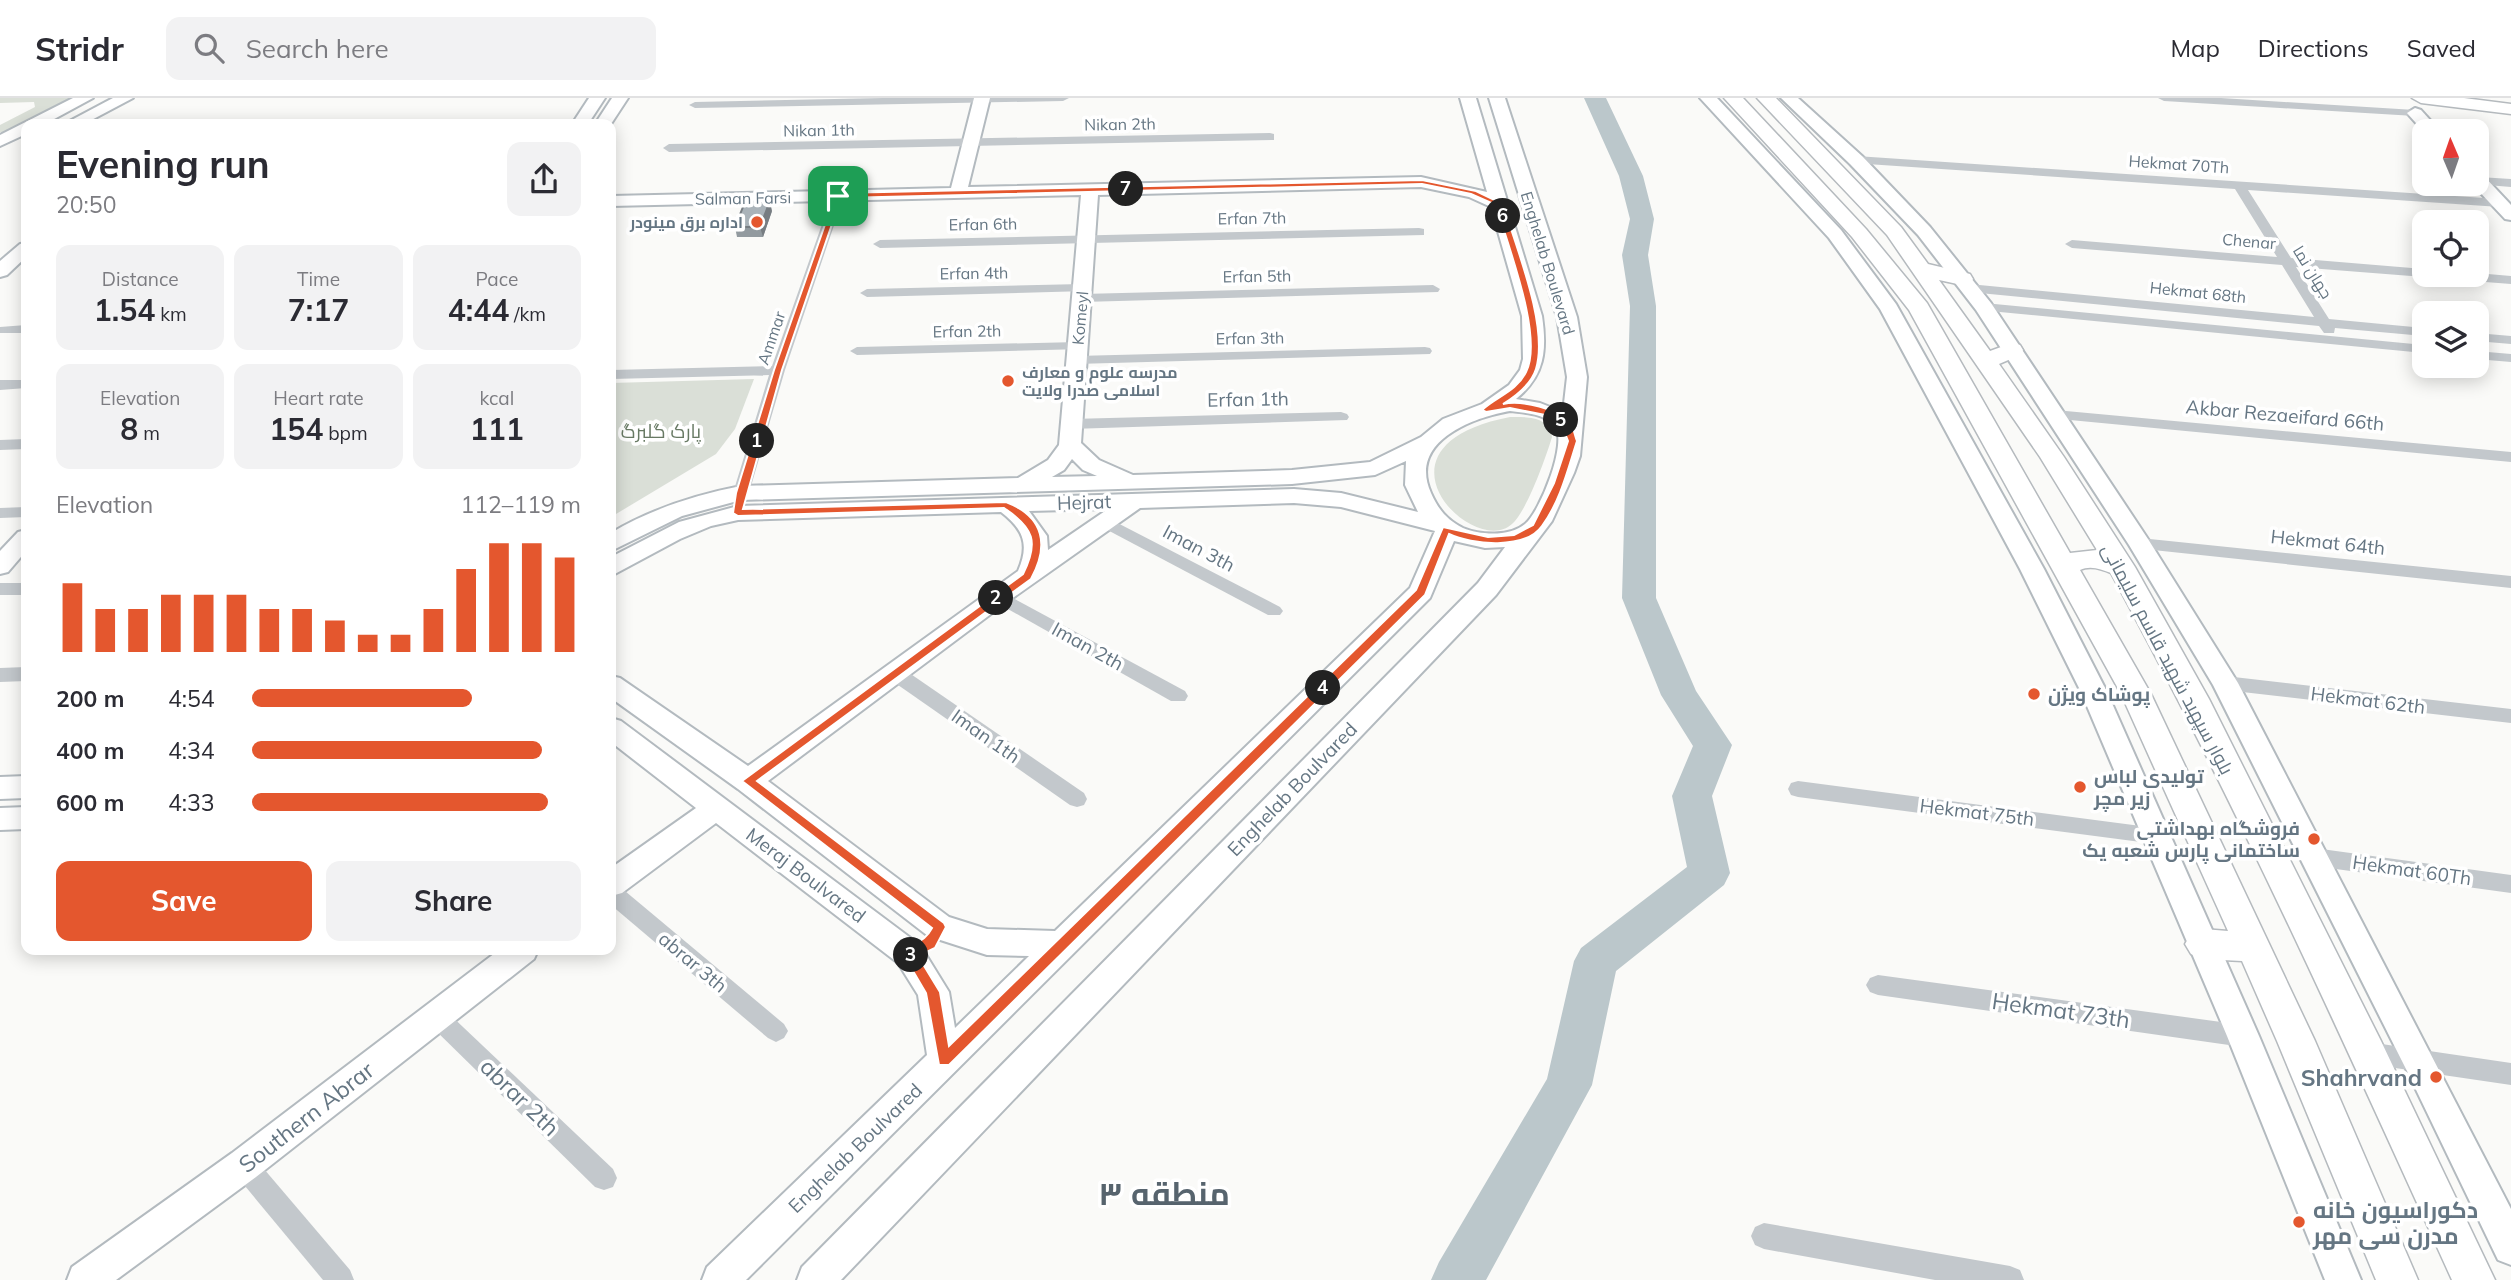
<!DOCTYPE html>
<html lang="en">
<head>
<meta charset="utf-8">
<style>
  :root { --surface:#fff; --page:#f2f2f3; --text:#2b2b33; --muted:#7c7c81; --line:#e1e1e2; --accent:#e4572e }
  body { margin:0; font-family:Mulish,Cairo,sans-serif; background:var(--page); color:var(--text); height:100vh; display:flex; flex-direction:column; font-size:26px; white-space:nowrap }
  * { box-sizing:border-box; margin:0 }
  p { font-size:23px; color:var(--muted) }
  .icon { flex:none; width:38px; height:38px; fill:none; stroke:currentColor; stroke-width:2; stroke-linecap:round; stroke-linejoin:round }
  .map { position:relative; flex:1; overflow:hidden }
  .panel { position:absolute; left:21px; top:21px; width:595px; height:836px; display:flex; flex-direction:column; background:var(--surface); border-radius:14px; box-shadow:0 4px 18px #0003 }
  .panel>* { flex:none }
  .needle { width:46px; rotate:358deg }
  .controls { position:absolute; left:2412px; top:21px; display:grid; gap:14px }
  .controls a { display:grid; place-items:center; width:77px; height:77px; border-radius:14px; background:var(--surface); box-shadow:0 4px 18px #0003; font-size:35px }
  .pin { position:absolute; display:grid; place-items:center; width:60px; height:60px; color:#fff; margin:-30px; border-radius:14px; box-shadow:0 4px 10px #0006 }
  .km { position:absolute; width:35px; height:35px; margin:-18px; border-radius:50%; background:#222; color:#fff; font-size:19px; line-height:35px; text-align:center }
  .round { display:grid; place-items:center; flex:none; width:74px; height:74px; border-radius:14px; background:var(--page) }
  .head { display:flex; align-items:center; justify-content:space-between; height:119px; padding:0 35px }
  h1 { font-size:38px; font-weight:700; line-height:52px }
  .figures { display:grid; grid-template-columns:repeat(3,1fr); gap:10px; height:119px; padding:7px 35px }
  .figures div { display:grid; align-content:center; border-radius:14px; background:var(--page); text-align:center }
  .figures b { font-size:30px; font-weight:700 }
  .figures small { font-size:19px; font-weight:400 }
  .figures p { font-size:19px }
  .chart { height:196px; padding:14px 35px }
  .chart p { display:flex; justify-content:space-between }
  .chart svg { width:100%; height:126px; margin-top:7px; stroke:var(--accent); stroke-width:6 }
  .cta { display:flex; gap:14px; margin-top:auto; padding:14px 35px }
  .cta a { flex:1; height:80px; border-radius:14px; background:var(--accent); color:#fff; font-size:28px; font-weight:700; line-height:80px; text-align:center }
  .cta a+a { background:var(--page); color:var(--text) }
  ul { padding:0 35px; list-style:none; font-size:23px }
  li { display:grid; grid-template-columns:112px 84px 1fr; align-items:center; height:52px }
  li i { height:18px; border-radius:9px; background:var(--accent) }
  header { display:flex; align-items:center; gap:42px; box-sizing:border-box; height:98px; padding:0 35px; background:var(--surface); border-bottom:2px solid var(--line) }
  header strong { font-size:33px }
  nav { display:flex; gap:38px; margin-inline-start:auto; font-size:24px }
  .search { width:490px; height:63px; background:var(--page); display:flex; align-items:center; gap:18px; box-sizing:border-box; padding:0 24px; border-radius:14px; color:var(--muted); font-size:26px }
  .map>svg:first-child { display:block }
  .green { fill:#dadfd7 }
  .lines { fill:none; stroke-linecap:round; stroke-linejoin:round }
  .river { fill:#bbc7cb; fill-rule:evenodd }
  .secondary-casing { stroke:#b3babf; stroke-width:4 }
  .primary-casing { stroke:#b5babe; stroke-width:3 }
  .street { fill:#c3c8cc; fill-rule:evenodd }
  .secondary { fill:#fff; fill-rule:evenodd }
  .primary { fill:#fff; fill-rule:evenodd }
  .wall { fill:#929a9f }
  .shaded-wall { fill:#777d82 }
  .building { fill:#aab3b9; stroke:#777d82; stroke-width:2 }
  .route { fill:#e4572e; stroke:#fff; stroke-width:2; fill-rule:evenodd }
  .poi-dot { fill:#e4572e; stroke:#fff; stroke-width:2.5 }
  .labels { text-anchor:middle; dominant-baseline:central; stroke-width:7; stroke-linejoin:round; paint-order:stroke }
  .far-street-label { font-size:16px; fill:#657683; stroke:#fff }
  .far-poi-label { font-size:16px; font-weight:bold; fill:#657683; stroke:#fff; text-anchor:end }
  .street-label { font-size:19px; fill:#657683; stroke:#fff }
  .park-label { font-size:19px; fill:#687a64; stroke:#fff }
  .poi-label { font-size:19px; font-weight:bold; fill:#657683; stroke:#fff; text-anchor:start }
  .near-street-label { font-size:23px; fill:#657683; stroke:#fff }
  .near-poi-label { font-size:23px; font-weight:bold; fill:#657683; stroke:#fff; text-anchor:end }
  .near-district-label { font-size:32px; font-weight:bold; fill:#57646e; stroke:#fff }
</style>
</head>
<body>
<header>
<strong>Stridr</strong>
<div class="search"><svg class="icon" aria-label="search" viewBox="0 0 24 24"><circle cx="10" cy="10" r="6"/><path d="M15 15l6 6"/></svg>Search here</div>
<nav><a>Map</a><a>Directions</a><a>Saved</a></nav>
</header>
<div class="map">
<svg width="2511" height="1182" viewBox="0 0 2511 1182">
  <rect width="100%" height="100%" fill="#fafaf8"/>
  <g class="green">
    <path d="M0 0H82L13 34H0V27L35 9 34 4 0 5Z"/>
    <path d="M754 281 735 331 716 356 611 419V285Z"/>
    <path d="M1510 319C1527 319 1549 318 1552 339 1546 359 1527 413 1512 426 1474 461 1359 348 1510 319Z"/>
  </g>
  <g class="lines">
    <path class="river" d="M1584 0H1606L1643 78 1654 121 1648 157 1656 208V500L1696 593 1732 647 1712 698 1730 775 1724 787 1616 873 1592 987 1486 1182H1431L1439 1164 1547 981 1574 863 1581 850 1687 769 1672 698 1693 648 1661 597 1622 500 1630 208 1622 157 1630 121 1619 78Z"/>
    <defs>
      <g id="secondary">
        <path d="M73 0H93L45 26H26V36L0 48V37Z"/>
        <path d="M113 0H133L84 26H64Z"/>
        <path d="M589 0H605L588 26H572Z"/>
        <path d="M612 0H628L611 26H595Z"/>
        <path d="M974 0H990L968 89 1421 79 1487 94 1460 0H1476L1542 218C1547 252 1545 278 1516 301L1540 305 1563 314 1567 279 1557 219 1489 0H1505L1577 219 1587 279 1580 358 1574 375 1552 423 1496 497 841 1182H797L802 1169 1478 485 1505 449 1485 450 1454 443 1430 500 746 1182H702L707 1169 927 957 918 897 898 865 716 725 622 795 611 798V770L696 710 611 644V620L621 623 920 847 949 894 955 930 1029 858 987 857 928 838 738 691 611 600V578L620 580 748 668 1018 473C1030 446 1023 431 1001 414L738 422 711 428 680 441 611 478V459L679 424 738 408 1294 391 1341 395 1418 414 1405 387 1406 363 1375 377 1292 386 741 402 682 418 611 453V435C651 411 695 397 741 388L1018 380 1048 362 1059 347 1081 97 611 108V98L951 90ZM1421 89 1469 99 1491 109 1522 218 1523 261 1520 272 1509 287 1482 306 1443 321 1421 339 1370 364 1292 372 1133 377 1099 362 1081 345 1098 97ZM1510 313C1525 315 1544 315 1555 328 1568 344 1540 414 1525 426 1510 439 1480 437 1463 430 1447 422 1438 411 1431 395 1408 344 1471 320 1510 313ZM1072 361 1083 372 1097 378 1052 379 1064 372ZM1294 405 1341 409 1435 433 1410 490 1055 833 987 831 949 819 768 683 1007 504 1140 410ZM1108 411 1048 452 1047 438 1029 413Z"/>
        <path d="M1700 0H1717L1841 132 1896 206 2044 471 2107 594 2259 938 2361 1182H2325L2227 938 2081 594 2020 471 1880 211 1829 140Z"/>
        <path d="M1781 0H1798L1862 58 1930 129 1991 205 2148 441 2238 585 2511 1111V1167L2498 1162 2407 973 2213 587 2129 447 1976 212 1918 137 1850 66Z"/>
        <path d="M2415 10 2421 12 2440 33 2424 34 2407 15Z"/>
        <path d="M2476 75 2482 76 2511 107V122L2505 121 2472 86H2476Z"/>
        <path d="M26 145V159L7 177 0 179V163L20 146Z"/>
        <path d="M26 432V453L8 474 0 476V453L18 434Z"/>
        <path d="M26 678V700L0 701V679Z"/>
        <path d="M26 709V731L0 732V710Z"/>
        <path d="M499 852H538L534 861 256 1079 116 1182H67L72 1169 232 1055Z"/>
      </g>
      <g id="primary">
        <path d="M1724 0H1743L1866 131 1927 205 2070 455 2097 452 2040 359 1887 137 1757 0H1776L1901 129 1928 166 1970 176 1973 181 1970 186 1962 187 1939 182 1990 253 2012 245 2020 247 2023 252 2020 257 1999 266 2064 359 2135 469 2209 601 2381 943 2495 1182H2452C2344 944 2236 705 2111 475 2101 471 2090 467 2080 472L2151 596 2315 943 2418 1182H2376L2277 943 2242 863 2203 861 2191 856 2185 846 2191 836 2203 831 2228 833 2121 596 1909 212 1852 139Z"/>
        <path d="M2412 0H2464L2511 6V16L2421 5Z"/>
      </g>
    </defs>
    <use href="#secondary" class="secondary-casing"/>
    <use href="#primary" class="primary-casing"/>
    <g class="street">
      <path d="M883 0H1069L1063 3 695 10 689 7 695 4Z"/>
      <path d="M2158 0H2221L2415 12 2421 15 2415 18 2164 3Z"/>
      <path d="M1270 35 1274 36V42L669 54 663 50 669 46Z"/>
      <path d="M1856 58 2500 101 2506 105 2500 109 2248 92 2291 160 2424 171V177H2430L2424 179 2296 169 2329 221 2424 230V238L2335 230 2334 235H2324L2319 228 1969 194 1962 190 1969 186 2314 219 2282 167 2072 150 2065 146 2072 142 2277 159 2235 91 1852 65 1850 62Z"/>
      <path d="M2479 79 2511 81V89L2475 86Z"/>
      <path d="M838 94 844 98 785 272 749 395 741 400 735 399 733 395 769 277 611 281V272L772 268 832 98Z"/>
      <path d="M1419 130 1424 131V137L880 150 873 146 880 142Z"/>
      <path d="M2476 175 2511 178V186L2447 181 2440 177Z"/>
      <path d="M1082 186 1089 190 1087 193 867 199 860 195 867 191Z"/>
      <path d="M1433 187 1440 191 1438 194 1082 204 1075 200 1082 196Z"/>
      <path d="M1984 205 2424 247V255L1979 212V206Z"/>
      <path d="M26 227V235H0V229Z"/>
      <path d="M2476 235 2511 238V246L2476 243Z"/>
      <path d="M1078 244 1083 245 1085 248 1083 251 857 257 850 253 857 249Z"/>
      <path d="M1425 249 1430 250 1432 253 1430 256 1076 266 1069 262 1076 258Z"/>
      <path d="M2476 253 2511 256V264L2476 261Z"/>
      <path d="M0 282H26V290L0 292Z"/>
      <path d="M2055 312 2511 354V364L2049 320 2047 317 2049 314Z"/>
      <path d="M1341 314 1347 316 1349 319 1347 322 1071 331 1063 326 1071 321Z"/>
      <path d="M26 341V351L0 352V342Z"/>
      <path d="M26 409V419L0 420V410Z"/>
      <path d="M1104 418 1280 509 1283 513 1280 517H1268L1098 427 1095 423 1098 419Z"/>
      <path d="M2140 440 2511 478V490L2134 450 2131 446Z"/>
      <rect x="0" y="485" width="26" height="12"/>
      <path d="M998 492 1185 593 1188 598 1185 603H1171L992 502 989 498 992 494Z"/>
      <path d="M895 568 902 570 1084 695 1087 701 1084 707 1077 709 1070 707 888 580 885 575 888 570Z"/>
      <path d="M26 569V583L0 584V570Z"/>
      <path d="M2225 578 2511 611V625L2225 592 2218 590 2215 585 2218 580Z"/>
      <path d="M1798 683 2156 730 2163 732 2167 738 2163 744 2156 746 1798 699 1791 697 1788 691 1791 685Z"/>
      <path d="M2314 750 2511 777V795L2314 768 2306 765 2303 759 2306 753Z"/>
      <path d="M611 785 619 788 784 926 788 933 784 940 776 944 768 940 611 807Z"/>
      <path d="M1878 877 2243 927 2251 930 2255 938 2251 946 2243 949 1878 897 1870 894 1866 887 1870 880Z"/>
      <path d="M436 908 444 911 613 1071 617 1080 613 1089 604 1092 595 1089 428 925 424 918 428 911Z"/>
      <path d="M2368 944 2511 965V987L2368 966 2359 963 2356 955 2359 947Z"/>
      <path d="M244 1055 253 1058 350 1172 354 1182H323L235 1076 231 1067 235 1058Z"/>
      <path d="M1764 1125 2010 1168 2020 1172 2024 1182H1935L1764 1151 1755 1147 1751 1138 1755 1129Z"/>
    </g>
    <use href="#secondary" class="secondary"/>
    <use href="#primary" class="primary"/>
  </g>
  <path class="wall" d="M772 113 763 139H737L735 129Z"/>
  <path class="shaded-wall" d="M770 103 772 113 763 139 760 129Z"/>
  <path class="building" d="M770 103 760 129H735L745 104Z"/>
  <path class="route" d="M1422 82 1476 93 1503 106C1516 149 1549 229 1536 271 1531 287 1516 298 1503 306 1521 302 1559 310 1571 327 1574 331 1575 338 1577 343 1568 371 1560 404 1542 428 1525 452 1472 447 1449 436L1425 497 949 967H939L926 895 903 856C911 843 923 847 932 830L742 683 1023 476C1039 444 1034 430 1004 410L738 418 733 415 736 395 774 272 835 98 838 95ZM1422 86 1471 96 1496 107C1507 146 1544 239 1526 274 1516 294 1497 298 1482 312L1486 314 1510 310 1545 317 1562 328 1568 343 1554 385 1533 427 1514 437 1488 439 1443 429 1416 492 949 948 940 894 918 858 935 850 946 829 944 825 757 683 1031 481C1049 448 1045 419 1006 404L743 411 782 272 841 100Z"/>
  <g class="poi-dot">
    <circle cx="757" cy="124" r="7"/>
    <circle cx="1008" cy="283" r="7"/>
    <circle cx="2034" cy="596" r="7"/>
    <circle cx="2080" cy="689" r="7"/>
    <circle cx="2314" cy="741" r="7"/>
    <circle cx="2436" cy="979" r="7"/>
    <circle cx="2299" cy="1124" r="7"/>
  </g>
  <g class="labels">
    <g class="far-street-label">
      <text transform="translate(1120 26) rotate(-1)">Nikan 2th</text>
      <text transform="translate(819 32) rotate(-1)">Nikan 1th</text>
      <text transform="translate(2179 66) rotate(4)">Hekmat 70Th</text>
      <text transform="translate(743 100) rotate(-1)">Salman Farsi</text>
      <text transform="translate(1252 120) rotate(-1)">Erfan 7th</text>
      <text transform="translate(983 126) rotate(-1)">Erfan 6th</text>
      <text transform="translate(2249 143) rotate(5)">Chenar</text>
      <text transform="translate(1548 165) rotate(73)">Enghelab Boulevard</text>
      <text transform="translate(2313 174) rotate(58)">جهان نما</text>
      <text transform="translate(974 175) rotate(-1)">Erfan 4th</text>
      <text transform="translate(1257 178) rotate(-1)">Erfan 5th</text>
      <text transform="translate(2198 194) rotate(6)">Hekmat 68th</text>
      <text transform="translate(1080 220) rotate(-85)">Komeyl</text>
      <text transform="translate(967 233) rotate(-1)">Erfan 2th</text>
      <text transform="translate(771 240) rotate(-71)">Ammar</text>
      <text transform="translate(1250 240) rotate(-1)">Erfan 3th</text>
    </g>
    <g class="far-poi-label">
      <text x="743" y="124">اداره برق مینودر</text>
      <text x="1022" y="274" text-anchor="start">مدرسه علوم و معارف<tspan x="1022" dy="18">اسلامی صدرا ولایت</tspan></text>
    </g>
    <g class="street-label">
      <text transform="translate(1248 301) rotate(-1)">Erfan 1th</text>
      <text transform="translate(2285 317) rotate(5)">Akbar Rezaeifard 66th</text>
      <text transform="translate(1084 404) rotate(-2)">Hejrat</text>
      <text transform="translate(2328 444) rotate(6)">Hekmat 64th</text>
      <text transform="translate(1199 450) rotate(28)">Iman 3th</text>
      <text transform="translate(1088 548) rotate(29)">Iman 2th</text>
      <text transform="translate(2168 561) rotate(62)">بلوار سپهبد شهید قاسم سلیمانی</text>
      <text transform="translate(2368 602) rotate(7)">Hekmat 62th</text>
      <text transform="translate(986 638) rotate(35)">Iman 1th</text>
      <text transform="translate(1292 691) rotate(-46)">Enghelab Boulvared</text>
      <text transform="translate(1977 714) rotate(7)">Hekmat 75th</text>
      <text transform="translate(2412 772) rotate(8)">Hekmat 60Th</text>
      <text transform="translate(806 777) rotate(37)">Meraj Boulvared</text>
      <text transform="translate(693 864) rotate(40)">abrar 3th</text>
      <text transform="translate(855 1050) rotate(-44)">Enghelab Boulvared</text>
    </g>
    <g class="park-label">
      <text x="661" y="333">پارک گلبرگ</text>
    </g>
    <g class="poi-label">
      <text x="2048" y="596">پوشاک ویژن</text>
      <text x="2094" y="678">تولیدی لباس<tspan x="2094" dy="22">زیر مچر</tspan></text>
      <text x="2300" y="730" text-anchor="end">فروشگاه بهداشتی<tspan x="2300" dy="22">ساختمانی پارس شعبه یک</tspan></text>
    </g>
    <g class="near-street-label">
      <text transform="translate(2061 912) rotate(8)">Hekmat 73th</text>
      <text transform="translate(520 999) rotate(44)">abrar 2th</text>
      <text transform="translate(306 1019) rotate(-38)">Southern Abrar</text>
    </g>
    <g class="near-poi-label">
      <text x="2422" y="979">Shahrvand</text>
      <text x="2313" y="1111" text-anchor="start">دکوراسیون خانه<tspan x="2313" dy="26">مدرن سی مهر</tspan></text>
    </g>
    <g class="near-district-label">
      <text x="1164" y="1095">منطقه ۳</text>
    </g>
  </g>
</svg>
<div class="controls">
<a><svg class="needle" viewBox="-14 -14 28 28"><path d="M0-13l5 13h-10z" fill="#e53935"/><path d="M0 13l5-13h-10z" fill="#7c7c81"/></svg></a>
<a><svg class="icon" aria-label="locate" viewBox="0 0 24 24"><circle cx="12" cy="12" r="6"/><path d="M12 2v4M12 18v4M2 12h4M18 12h4"/></svg></a>
<a><svg class="icon" aria-label="layers" viewBox="0 0 24 24"><path d="M12 4l9 5-9 5-9-5zM3 14l9 5 9-5"/></svg></a>
</div>
<div class="pin" style="left:838px;top:98px;background:#1e9e55"><svg class="icon" aria-label="arrive" viewBox="0 0 24 24"><path d="M6 21V4h12l-3 4 3 4H6"/></svg></div>
<b class="km" style="left:757px;top:343px">1</b>
<b class="km" style="left:996px;top:500px">2</b>
<b class="km" style="left:911px;top:857px">3</b>
<b class="km" style="left:1323px;top:590px">4</b>
<b class="km" style="left:1561px;top:322px">5</b>
<b class="km" style="left:1503px;top:118px">6</b>
<b class="km" style="left:1126px;top:91px">7</b>
<section class="panel">
<div class="head"><div><h1>Evening run</h1><p>20:50</p></div><a class="round"><svg class="icon" aria-label="share" viewBox="0 0 24 24"><path d="M12 15V3M7 8l5-5 5 5M5 13v7h14v-7"/></svg></a></div>
<div class="figures">
<div><p>Distance</p><b>1.54<small> km</small></b></div>
<div><p>Time</p><b>7:17</b></div>
<div><p>Pace</p><b>4:44<small> /km</small></b></div>
</div>
<div class="figures">
<div><p>Elevation</p><b>8<small> m</small></b></div>
<div><p>Heart rate</p><b>154<small> bpm</small></b></div>
<div><p>kcal</p><b>111</b></div>
</div>
<div class="chart"><p><span>Elevation</span>112–119 m</p>
<svg viewBox="0 0 160 44" preserveAspectRatio="none"><path d="M5 44V20M15 44V29M25 44V29M35 44V24M45 44V24M55 44V24M65 44V29M75 44V29M85 44V33M95 44V38M105 44V38M115 44V29M125 44V15M135 44V6M145 44V6M155 44V11"/></svg>
</div>
<ul>
<li><b>200 m</b>4:54<i style="width:67%"></i></li>
<li><b>400 m</b>4:34<i style="width:88%"></i></li>
<li><b>600 m</b>4:33<i style="width:90%"></i></li>
</ul>
<div class="cta"><a>Save</a><a>Share</a></div>
</section>
</div>
</body>
</html>
